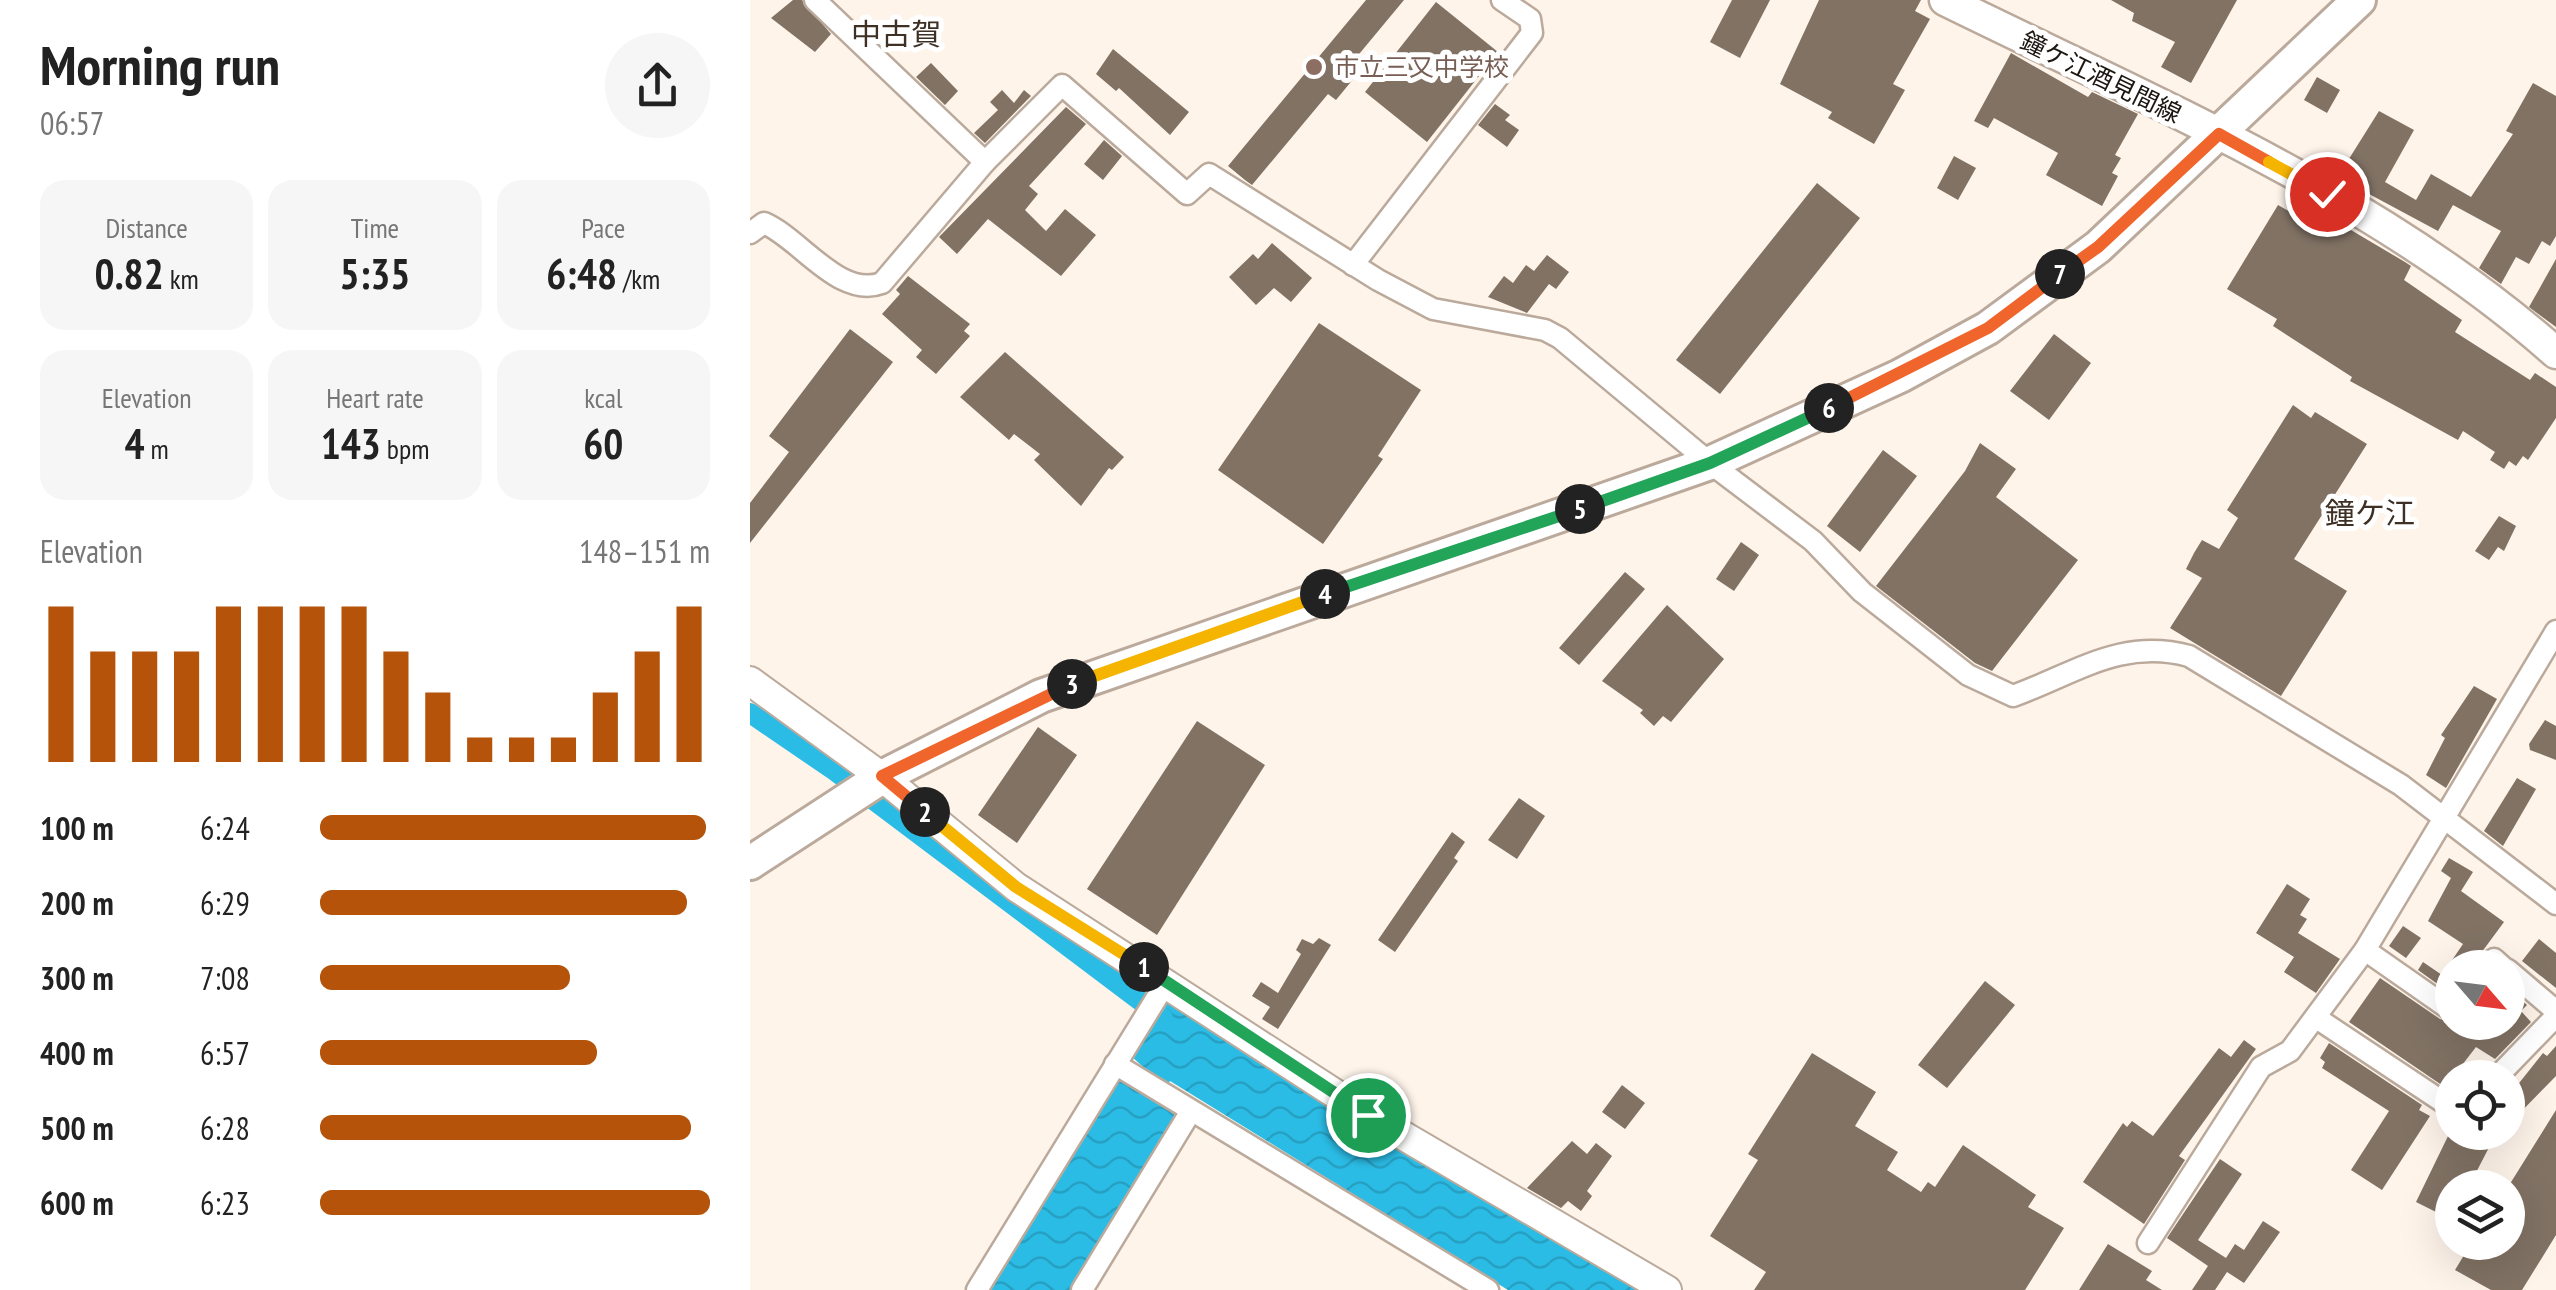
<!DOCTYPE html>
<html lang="en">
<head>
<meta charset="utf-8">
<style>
  :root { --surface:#fff; --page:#f6f6f6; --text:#222; --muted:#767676; --accent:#b45309 }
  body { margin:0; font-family:"PT Sans Narrow","Noto Sans JP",sans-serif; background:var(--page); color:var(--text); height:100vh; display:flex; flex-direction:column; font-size:38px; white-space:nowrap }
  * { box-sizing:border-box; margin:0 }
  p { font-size:32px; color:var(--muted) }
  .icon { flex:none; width:55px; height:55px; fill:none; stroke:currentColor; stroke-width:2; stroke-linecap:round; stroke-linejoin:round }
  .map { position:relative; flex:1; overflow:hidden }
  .details { display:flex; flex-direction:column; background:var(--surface); width:750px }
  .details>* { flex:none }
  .needle { width:65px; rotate:118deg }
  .tools { position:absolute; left:1685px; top:950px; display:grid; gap:20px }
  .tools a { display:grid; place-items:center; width:90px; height:90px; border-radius:50%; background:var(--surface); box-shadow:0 10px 40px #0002; font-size:50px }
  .pin { position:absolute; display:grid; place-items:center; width:85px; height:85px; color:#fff; margin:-42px; border:5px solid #fff; border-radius:50%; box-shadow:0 2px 10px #0007 }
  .km { position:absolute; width:50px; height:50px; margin:-25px; border-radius:50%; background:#222; color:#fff; font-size:28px; line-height:50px; text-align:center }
  .round { display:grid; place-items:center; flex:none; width:105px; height:105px; border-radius:52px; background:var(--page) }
  .headline { display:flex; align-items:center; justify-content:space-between; height:170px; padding:0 40px }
  h1 { font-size:55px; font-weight:700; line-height:75px }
  .stats { display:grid; grid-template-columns:repeat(3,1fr); gap:15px; height:170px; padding:10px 40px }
  .stats div { display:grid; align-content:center; border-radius:25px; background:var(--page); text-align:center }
  .stats b { font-size:42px; font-weight:700 }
  .stats small { font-size:28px; font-weight:400 }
  .stats p { font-size:28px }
  .chart { height:280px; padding:20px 40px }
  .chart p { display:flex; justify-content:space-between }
  .chart svg { width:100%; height:180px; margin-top:10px; stroke:var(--accent); stroke-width:6 }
  ul { padding:0 40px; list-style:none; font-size:32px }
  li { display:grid; grid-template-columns:160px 120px 1fr; align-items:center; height:75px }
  li i { height:25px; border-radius:12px; background:var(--accent) }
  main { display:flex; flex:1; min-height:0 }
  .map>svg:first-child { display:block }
  .water { fill:url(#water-waves) }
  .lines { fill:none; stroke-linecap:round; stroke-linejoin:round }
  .canal { stroke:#2bbce6; stroke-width:20 }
  .building { fill:#817264 }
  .minor-casing { stroke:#bbaa9b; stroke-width:25 }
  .tertiary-casing { stroke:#bbaa9b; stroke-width:32 }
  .secondary-casing { stroke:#bbaa9b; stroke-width:35 }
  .primary-casing { stroke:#bbaa9b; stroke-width:38 }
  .minor { stroke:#fff; stroke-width:20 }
  .tertiary { stroke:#fff; stroke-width:28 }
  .secondary { stroke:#fff; stroke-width:30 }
  .primary { stroke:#fff; stroke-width:32 }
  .split-1-casing { stroke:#fff; stroke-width:20 }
  .split-2-casing { stroke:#fff; stroke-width:20 }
  .split-3-casing { stroke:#fff; stroke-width:20 }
  .split-4-casing { stroke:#fff; stroke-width:20 }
  .split-5-casing { stroke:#fff; stroke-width:20 }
  .split-6-casing { stroke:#fff; stroke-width:20 }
  .split-7-casing { stroke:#fff; stroke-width:20 }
  .split-8-casing { stroke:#fff; stroke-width:20 }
  .split-9-casing { stroke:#fff; stroke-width:20 }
  .split-1 { stroke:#22a559; stroke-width:12 }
  .split-2 { stroke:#f5b400; stroke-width:12 }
  .split-3 { stroke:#f0652b; stroke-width:12 }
  .split-4 { stroke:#f5b400; stroke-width:12 }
  .split-5 { stroke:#22a559; stroke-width:12 }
  .split-6 { stroke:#22a559; stroke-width:12 }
  .split-7 { stroke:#f0652b; stroke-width:12 }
  .split-8 { stroke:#f0652b; stroke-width:12 }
  .split-9 { stroke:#f5b400; stroke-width:12 }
  .education-dot { fill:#8d6e63; stroke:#fff; stroke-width:4 }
  .labels { text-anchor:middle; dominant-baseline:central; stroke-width:10; stroke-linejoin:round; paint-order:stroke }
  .education-label { font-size:25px; fill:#785e54; stroke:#fff; text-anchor:start }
  .street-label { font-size:25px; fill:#1c1611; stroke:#fff }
  .quarter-label { font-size:30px; fill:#3e3024; stroke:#fff }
</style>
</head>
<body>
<main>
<section class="details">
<div class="headline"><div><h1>Morning run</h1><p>06:57</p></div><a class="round"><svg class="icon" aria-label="share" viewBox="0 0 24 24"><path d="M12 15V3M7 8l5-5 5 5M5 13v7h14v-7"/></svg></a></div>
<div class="stats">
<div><p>Distance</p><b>0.82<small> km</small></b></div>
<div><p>Time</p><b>5:35</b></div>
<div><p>Pace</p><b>6:48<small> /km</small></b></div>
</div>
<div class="stats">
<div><p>Elevation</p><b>4<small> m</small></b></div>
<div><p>Heart rate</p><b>143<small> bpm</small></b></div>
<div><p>kcal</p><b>60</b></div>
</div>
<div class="chart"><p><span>Elevation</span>148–151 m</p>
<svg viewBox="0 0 160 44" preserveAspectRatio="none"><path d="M5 44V6M15 44V17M25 44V17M35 44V17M45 44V6M55 44V6M65 44V6M75 44V6M85 44V17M95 44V27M105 44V38M115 44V38M125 44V38M135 44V27M145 44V17M155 44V6"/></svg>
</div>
<ul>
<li><b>100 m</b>6:24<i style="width:99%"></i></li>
<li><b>200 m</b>6:29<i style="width:94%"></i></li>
<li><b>300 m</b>7:08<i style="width:64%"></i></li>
<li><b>400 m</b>6:57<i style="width:71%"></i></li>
<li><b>500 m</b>6:28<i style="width:95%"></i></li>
<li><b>600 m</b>6:23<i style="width:100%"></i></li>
</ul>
</section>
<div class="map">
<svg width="1806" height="1290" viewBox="0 0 1806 1290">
  <defs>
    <pattern id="water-waves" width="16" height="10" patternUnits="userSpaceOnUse" patternTransform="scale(2.5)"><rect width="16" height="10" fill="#2bbce6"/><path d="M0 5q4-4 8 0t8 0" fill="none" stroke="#26a1c4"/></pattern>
  </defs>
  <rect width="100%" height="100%" fill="#fef4ea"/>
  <path class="water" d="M415 999 679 1167 892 1290H758L420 1081 407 1100 427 1117 320 1290H241L369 1081 392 1091 401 1074 381 1056Z"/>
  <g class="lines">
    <path class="canal" d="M0 713 85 771 413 1018"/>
  </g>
  <g class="building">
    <path d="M43 0H52L81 34 65 52 21 18Z"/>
    <path d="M616 0H654L595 71 604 78 586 100 578 94 502 185 495 180 478 166Z"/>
    <path d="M982 0H1020L990 58 960 42Z"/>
    <path d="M1069 0H1171L1165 11 1180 19 1143 84 1155 90 1124 144 1078 118 1082 112 1030 84Z"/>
    <path d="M1361 0H1487L1441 83 1411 67 1425 42 1382 21 1384 13Z"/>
    <path d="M686 2 748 52 677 142 615 92Z"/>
    <path d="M363 49 439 112 420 135 369 88 366 91 346 74Z"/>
    <path d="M1261 53 1338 97 1342 92 1388 114 1365 155 1371 158 1362 173 1368 176 1352 206 1296 175 1308 153 1244 118 1238 128 1224 121Z"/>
    <path d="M181 63 208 91 195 105 166 77Z"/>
    <path d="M1567 77 1590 90 1577 113 1554 100Z"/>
    <path d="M1783 83 1806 96V236L1800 246 1792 241 1779 264 1766 257 1751 284 1729 268 1751 231 1703 205 1688 231 1593 180 1601 165 1597 162 1629 111 1664 130 1635 182 1666 200 1681 174 1721 197 1763 134 1756 131Z"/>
    <path d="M252 90 264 103 274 90 281 96 235 143 224 133 248 110 240 102Z"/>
    <path d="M745 104 760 115 755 120 769 130 757 147 728 125Z"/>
    <path d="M316 107 336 124 279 186 288 194 275 210 296 231 315 209 346 235 311 276 238 219 207 254 189 237Z"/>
    <path d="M354 140 372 156 353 180 334 164Z"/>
    <path d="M1204 156 1226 168 1208 200 1187 188Z"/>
    <path d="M1067 183 1110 218 970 394 926 360Z"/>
    <path d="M1528 205 1577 233 1584 220 1655 262 1661 266 1654 280 1712 320 1705 332 1780 380 1785 373 1806 387V418L1778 460 1773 456 1766 466 1759 461 1754 469 1740 460 1745 452 1713 431 1708 440 1600 381 1602 377 1523 326 1527 319 1477 289Z"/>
    <path d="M522 243 562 278 541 302 524 288 506 305 479 277 503 254 508 259Z"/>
    <path d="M797 255 819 272 806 289 799 284 777 313 738 297 754 276 763 283 776 265 784 271Z"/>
    <path d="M1806 259V327L1779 307Z"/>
    <path d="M158 276 220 324 214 331 220 336 186 374 166 357 172 350 132 314 150 294 146 290Z"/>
    <path d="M569 323 671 390 628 456 633 459 573 544 468 470Z"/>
    <path d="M100 329 143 362 0 543V503L39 452 19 436Z"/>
    <path d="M1304 334 1341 363 1299 420 1260 391Z"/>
    <path d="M255 352 374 457 362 470 359 468 331 506 284 460 290 454 264 434 259 440 210 397Z"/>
    <path d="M1543 405 1561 418 1565 412 1617 444 1544 559 1597 591 1531 696 1420 628 1452 578 1436 569 1444 553 1452 540 1469 549 1488 518 1477 510Z"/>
    <path d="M1230 443 1266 469 1246 497 1328 560 1242 671 1225 663 1126 586 1215 471Z"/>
    <path d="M1133 450 1167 476 1110 552 1077 526Z"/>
    <path d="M1749 516 1766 526 1754 551 1748 547 1739 560 1725 551Z"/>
    <path d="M991 542 1009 555 984 591 966 579Z"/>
    <path d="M875 572 895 589 829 665 809 648Z"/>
    <path d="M917 605 974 659 921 722 913 716 904 726 890 713 893 710 852 681Z"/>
    <path d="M1724 686 1747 699 1696 788 1676 775 1695 738 1691 735Z"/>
    <path d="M1795 720 1806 726V760L1780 750 1779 744Z"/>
    <path d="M447 721 515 765 407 935 337 889Z"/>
    <path d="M288 727 327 755 267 843 228 815Z"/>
    <path d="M1767 778 1786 789 1753 846 1734 831Z"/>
    <path d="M769 798 795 816 767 859 738 840Z"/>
    <path d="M702 832 715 842 704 858 708 861 645 952 628 940Z"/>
    <path d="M1699 858 1723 872 1711 891 1754 922 1720 968H1702L1700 993 1668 970 1673 962 1692 975 1713 944 1678 921 1701 878 1691 871Z"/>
    <path d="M1537 884 1560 899 1550 915 1557 919 1548 933 1590 959 1566 993 1534 972 1544 957 1506 933Z"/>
    <path d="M1653 926 1671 938 1656 958 1639 946Z"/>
    <path d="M569 938 581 945 528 1029 512 1019 520 1007 502 996 511 982 528 993 551 954 546 950 552 939 563 944Z"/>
    <path d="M1789 939 1806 953V988L1772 961Z"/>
    <path d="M1630 978 1690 1019 1702 1022H1758V988L1777 1005 1771 1011 1781 1022 1745 1059 1726 1047 1702 1078V1092L1599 1022Z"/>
    <path d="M1235 981 1265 1005 1197 1088 1168 1065Z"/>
    <path d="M1494 1040 1506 1049 1429 1156 1435 1160 1394 1224 1333 1182 1373 1123 1377 1127 1382 1121 1403 1136 1469 1048 1481 1057Z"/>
    <path d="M1579 1043 1672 1105 1669 1110 1680 1116 1632 1190 1601 1170 1639 1111 1572 1068 1575 1062 1570 1058Z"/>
    <path d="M1806 1046V1076L1758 1125V1097L1793 1053 1797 1056Z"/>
    <path d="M1062 1053 1126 1092 1105 1126 1148 1152 1137 1170 1171 1192 1178 1182 1185 1187 1213 1145 1286 1195 1278 1207 1314 1228 1275 1290H1004L1016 1272 960 1236 1008 1160 998 1154Z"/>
    <path d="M872 1085 895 1103 875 1129 852 1112Z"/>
    <path d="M1806 1110V1235L1772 1290H1741L1705 1270 1722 1242H1758V1187Z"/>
    <path d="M1700 1132H1747L1718 1188H1702V1209L1697 1208 1692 1215 1666 1202Z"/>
    <path d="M822 1141 837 1154 846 1143 862 1156 837 1191 842 1196 831 1211 818 1201 811 1208 777 1188Z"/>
    <path d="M1470 1159 1492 1174 1448 1240 1476 1258 1485 1244 1494 1250 1513 1221 1530 1232 1494 1283 1477 1272 1465 1290H1442L1458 1266 1417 1238Z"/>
    <path d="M1358 1244 1402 1271 1396 1280 1412 1290H1329Z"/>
  </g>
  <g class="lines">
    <defs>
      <g id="minor">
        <path d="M65 0 235 162"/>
        <path d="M0 233 14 223C51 239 89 299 132 283L235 162 312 85 437 194 459 174 628 280 683 309 795 330 810 338 960 463 1063 541 1112 592 1218 675 1263 696C1326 673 1371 638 1439 656L1651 785 1806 904"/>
        <path d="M603 265 782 33 780 19 752 0"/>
        <path d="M1615 950 1698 1008 1702 1006"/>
        <path d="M1733 968 1744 959 1754 968"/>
        <path d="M1758 970 1806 1011"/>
        <path d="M1568 1019 1702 1108"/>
        <path d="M365 1064 738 1290"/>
        <path d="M1746 1078 1806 1016"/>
        <path d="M1398 1243 1511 1067 1540 1051 1615 950 1806 631"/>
        <path d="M227 1290 417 981"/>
        <path d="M332 1290 441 1111"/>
      </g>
      <path id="tertiary" d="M0 681 132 777 266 887 618 1115 917 1290"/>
      <path id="secondary" d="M1195 0C1404 103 1630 197 1806 353"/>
      <path id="primary" d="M0 863 132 777 291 696 960 463 1150 376 1238 328 1348 247 1609 0"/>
    </defs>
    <use href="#minor" class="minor-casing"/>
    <use href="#tertiary" class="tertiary-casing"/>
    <use href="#secondary" class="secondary-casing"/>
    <use href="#primary" class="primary-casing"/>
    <use href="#minor" class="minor"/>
    <use href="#tertiary" class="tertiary"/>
    <use href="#secondary" class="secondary"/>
    <use href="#primary" class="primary"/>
  </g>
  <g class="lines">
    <defs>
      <path id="split-1" d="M394 967 618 1115"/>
      <path id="split-2" d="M175 812 266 887 394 967"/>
      <path id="split-3" d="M175 812 132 776 322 684"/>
      <path id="split-4" d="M322 684 575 594"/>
      <path id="split-5" d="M575 594 830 509"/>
      <path id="split-6" d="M830 509 960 463 1079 408"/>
      <path id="split-7" d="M1079 408 1238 328 1310 274"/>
      <path id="split-8" d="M1310 274 1348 247 1469 134 1519 162"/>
      <path id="split-9" d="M1519 162 1577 194"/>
    </defs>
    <use href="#split-1" class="split-1-casing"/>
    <use href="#split-2" class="split-2-casing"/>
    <use href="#split-3" class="split-3-casing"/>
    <use href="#split-4" class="split-4-casing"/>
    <use href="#split-5" class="split-5-casing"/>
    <use href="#split-6" class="split-6-casing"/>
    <use href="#split-7" class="split-7-casing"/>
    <use href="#split-8" class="split-8-casing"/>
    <use href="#split-9" class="split-9-casing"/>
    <use href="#split-1" class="split-1"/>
    <use href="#split-2" class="split-2"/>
    <use href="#split-3" class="split-3"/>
    <use href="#split-4" class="split-4"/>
    <use href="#split-5" class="split-5"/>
    <use href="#split-6" class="split-6"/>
    <use href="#split-7" class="split-7"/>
    <use href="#split-8" class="split-8"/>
    <use href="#split-9" class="split-9"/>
  </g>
  <circle class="education-dot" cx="564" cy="67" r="10"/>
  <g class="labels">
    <g class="education-label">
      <text x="584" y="67">市立三又中学校</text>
    </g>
    <g class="street-label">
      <text transform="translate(1351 77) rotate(26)">鐘ケ江酒見間線</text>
    </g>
    <g class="quarter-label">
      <text x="146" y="33">中古賀</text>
      <text x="1620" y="512">鐘ケ江</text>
    </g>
  </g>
</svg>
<div class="tools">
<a><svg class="needle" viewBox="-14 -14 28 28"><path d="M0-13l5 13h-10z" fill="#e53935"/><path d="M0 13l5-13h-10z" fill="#767676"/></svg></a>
<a><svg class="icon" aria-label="locate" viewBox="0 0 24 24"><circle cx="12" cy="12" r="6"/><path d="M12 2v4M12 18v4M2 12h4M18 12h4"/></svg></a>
<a><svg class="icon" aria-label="layers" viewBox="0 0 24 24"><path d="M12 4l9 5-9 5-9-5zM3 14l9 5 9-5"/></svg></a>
</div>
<div class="pin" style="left:618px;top:1115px;background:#1e9e55"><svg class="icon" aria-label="arrive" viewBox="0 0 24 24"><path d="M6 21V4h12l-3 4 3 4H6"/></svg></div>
<div class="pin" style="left:1577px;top:194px;background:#d93025"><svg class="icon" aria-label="check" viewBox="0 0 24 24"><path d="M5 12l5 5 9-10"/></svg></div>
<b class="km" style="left:394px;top:967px">1</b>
<b class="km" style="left:175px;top:812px">2</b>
<b class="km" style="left:322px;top:684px">3</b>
<b class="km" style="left:575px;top:594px">4</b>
<b class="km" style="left:830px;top:509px">5</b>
<b class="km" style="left:1079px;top:408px">6</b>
<b class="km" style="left:1310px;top:274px">7</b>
</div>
</main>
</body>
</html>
